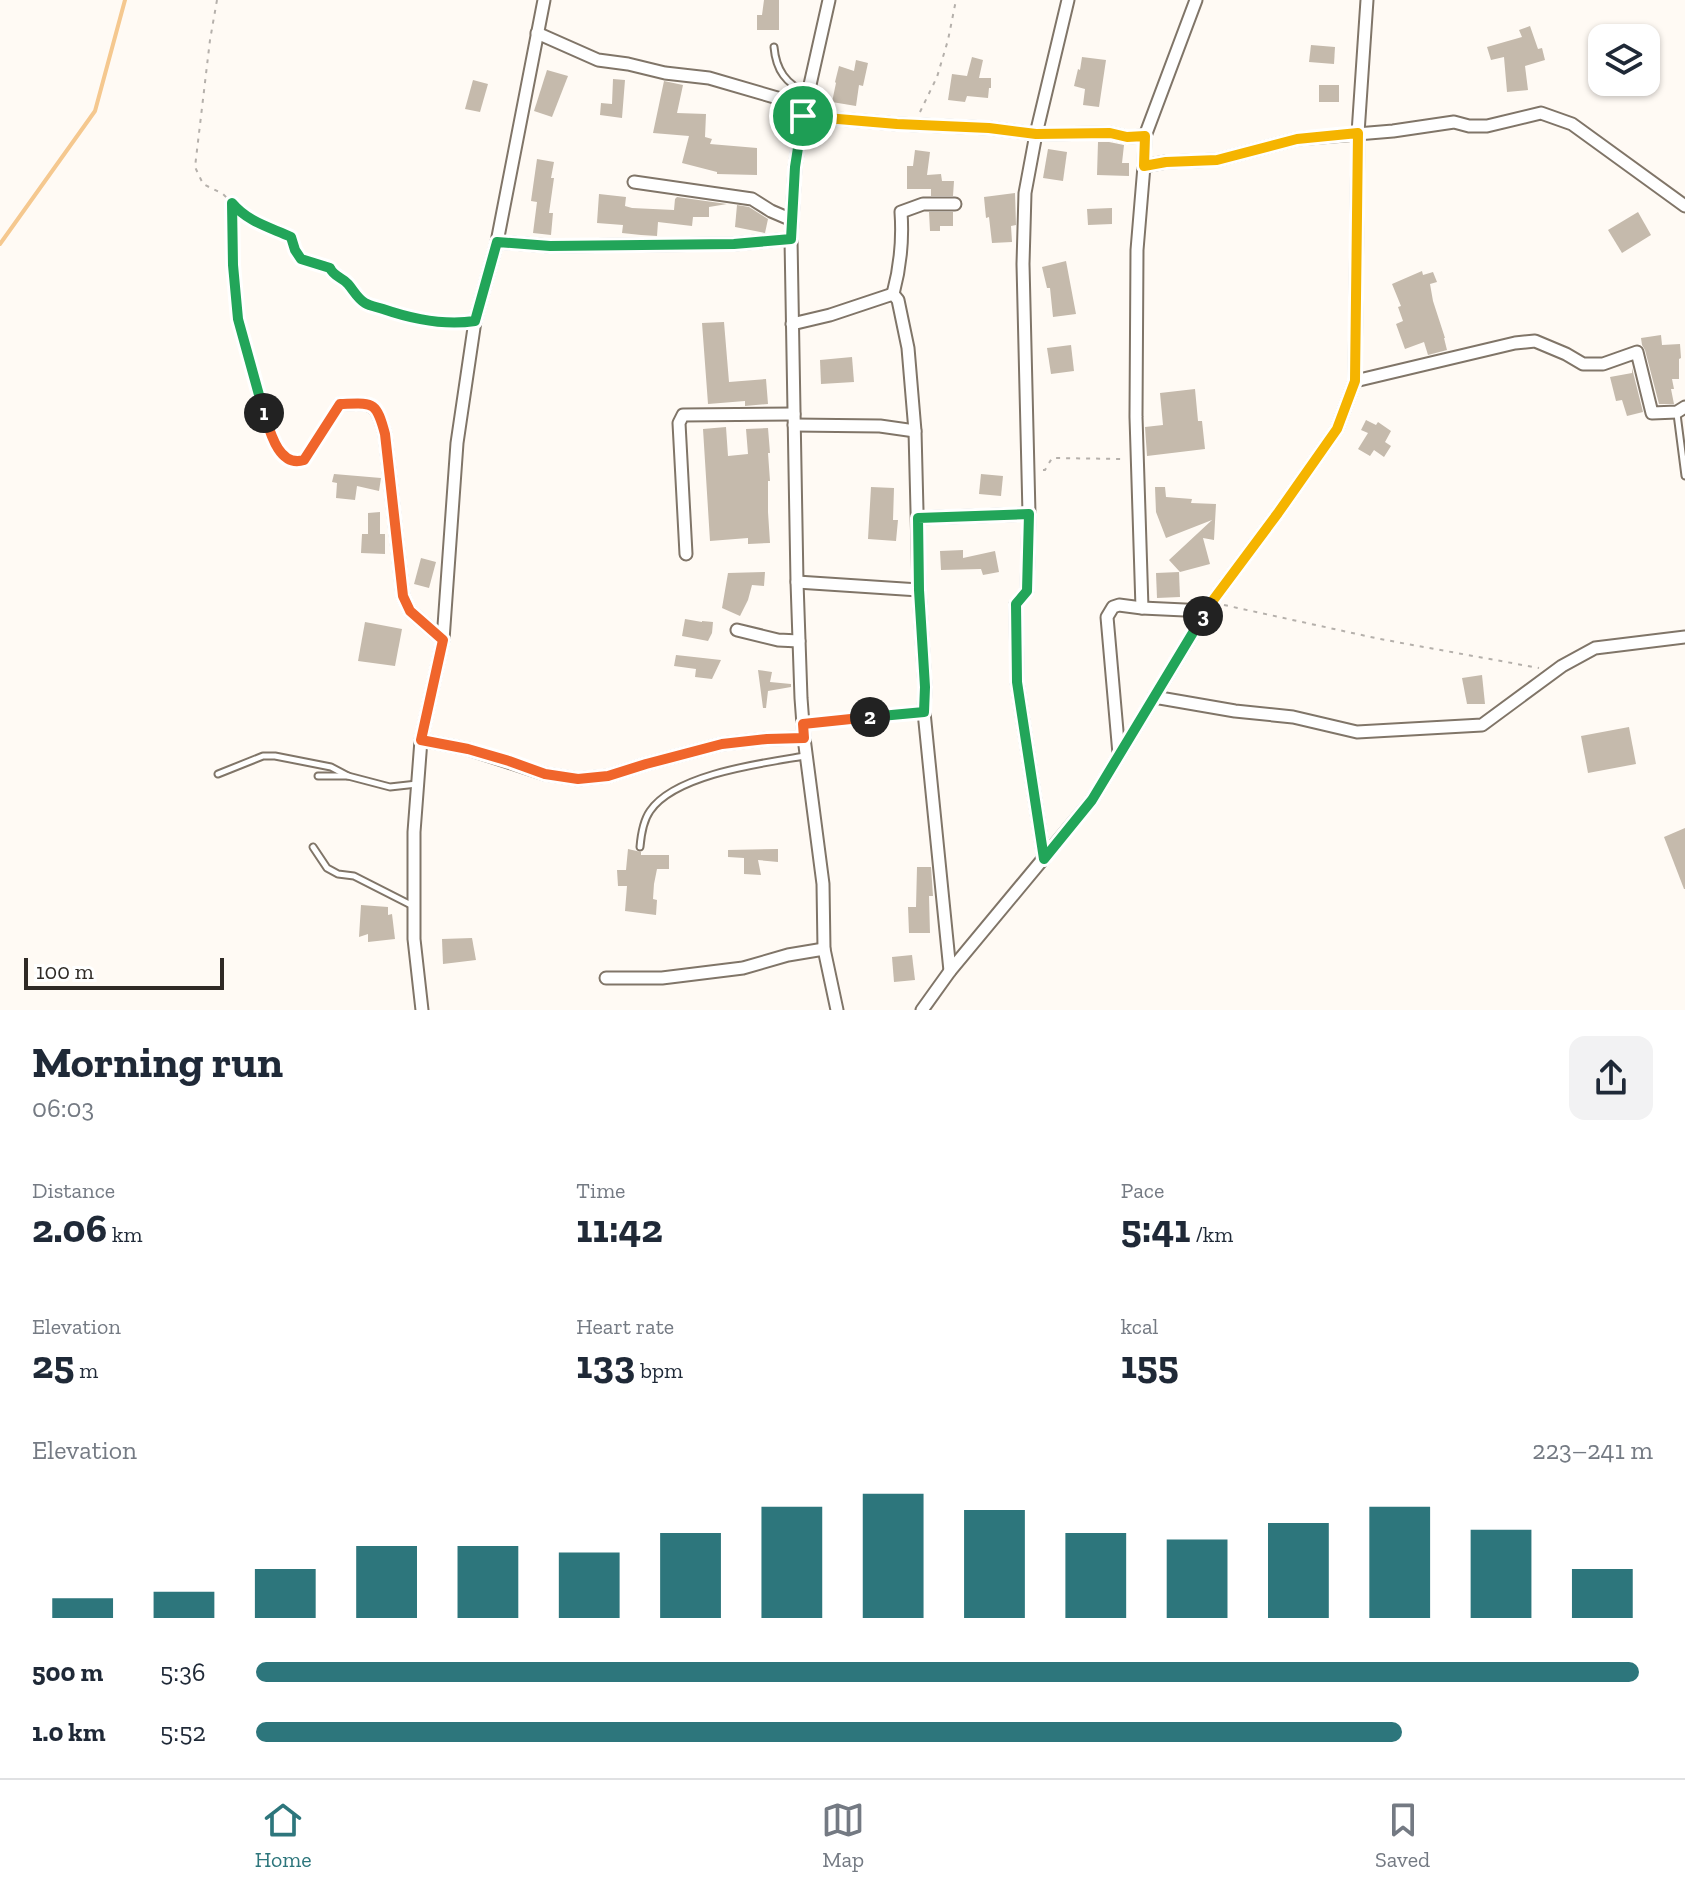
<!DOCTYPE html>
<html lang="en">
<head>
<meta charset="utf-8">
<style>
  :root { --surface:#fff; --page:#f2f2f3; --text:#1f2937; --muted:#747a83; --line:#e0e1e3; --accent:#2d767c }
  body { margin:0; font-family:"Zilla Slab",serif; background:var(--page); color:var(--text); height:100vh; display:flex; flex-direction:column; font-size:30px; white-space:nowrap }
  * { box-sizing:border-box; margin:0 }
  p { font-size:26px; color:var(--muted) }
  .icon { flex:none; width:44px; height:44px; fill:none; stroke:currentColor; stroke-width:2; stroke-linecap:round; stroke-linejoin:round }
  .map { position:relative; height:1010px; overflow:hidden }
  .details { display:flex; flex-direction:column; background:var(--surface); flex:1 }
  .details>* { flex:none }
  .buttons { position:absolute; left:1588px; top:24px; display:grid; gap:16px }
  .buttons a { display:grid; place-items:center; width:72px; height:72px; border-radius:16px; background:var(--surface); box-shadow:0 2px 6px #0004; font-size:40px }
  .scale { position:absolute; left:24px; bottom:20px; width:200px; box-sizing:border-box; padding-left:8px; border:4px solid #2f2a25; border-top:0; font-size:22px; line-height:28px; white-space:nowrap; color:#2f2a25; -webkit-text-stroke:6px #fff; paint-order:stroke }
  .pin { position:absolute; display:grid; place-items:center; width:68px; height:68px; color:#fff; margin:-34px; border:4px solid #fff; border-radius:50%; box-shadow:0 2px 8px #0007 }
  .km { position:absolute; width:40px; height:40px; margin:-20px; border-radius:50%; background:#222; color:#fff; font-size:22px; line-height:40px; text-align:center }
  .round { display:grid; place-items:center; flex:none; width:84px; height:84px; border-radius:16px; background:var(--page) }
  .head { display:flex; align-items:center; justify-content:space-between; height:136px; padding:0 32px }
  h1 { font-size:44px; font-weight:800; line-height:60px }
  .stats { display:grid; grid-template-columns:repeat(3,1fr); gap:12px; height:136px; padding:8px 32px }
  .stats div { display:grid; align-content:center }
  .stats b { font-size:40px; font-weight:800 }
  .stats small { font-size:22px; font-weight:400 }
  .stats p { font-size:22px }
  .chart { height:224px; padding:16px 32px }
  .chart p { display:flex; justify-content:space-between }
  .chart svg { width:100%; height:144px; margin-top:8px; stroke:var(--accent); stroke-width:6 }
  ul { padding:0 32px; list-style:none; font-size:26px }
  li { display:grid; grid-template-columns:128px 96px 1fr; align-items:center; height:60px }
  li i { height:20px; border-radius:10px; background:var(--accent) }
  .menu { display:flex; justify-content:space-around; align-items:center; height:112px; border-top:2px solid var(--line); background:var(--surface); font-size:22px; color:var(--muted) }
  .menu a { display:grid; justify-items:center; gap:4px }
  .menu .active { color:var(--accent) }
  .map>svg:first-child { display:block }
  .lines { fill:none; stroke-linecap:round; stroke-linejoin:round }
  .stream { stroke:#f5c88f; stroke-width:4 }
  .building { fill:#c5baac }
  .lane-casing { stroke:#807568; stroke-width:9 }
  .street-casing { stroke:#807568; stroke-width:15 }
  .path { stroke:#b5b0ab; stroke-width:2; stroke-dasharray:4 6; stroke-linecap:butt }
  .lane { stroke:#fff; stroke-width:5 }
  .street { stroke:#fff; stroke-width:11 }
  .split-1-casing { stroke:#fff; stroke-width:16 }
  .split-2-casing { stroke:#fff; stroke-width:16 }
  .split-3-casing { stroke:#fff; stroke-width:16 }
  .split-4-casing { stroke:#fff; stroke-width:16 }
  .split-1 { stroke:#22a559; stroke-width:10 }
  .split-2 { stroke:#f0652b; stroke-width:10 }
  .split-3 { stroke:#22a559; stroke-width:10 }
  .split-4 { stroke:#f5b400; stroke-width:10 }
</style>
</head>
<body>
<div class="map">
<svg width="1685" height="1010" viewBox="0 0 1685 1010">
  <rect width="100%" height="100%" fill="#fffaf4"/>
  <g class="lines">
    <path class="stream" d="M0 244 95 111 125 0"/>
  </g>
  <g class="building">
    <path d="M764 0H779V30H757V15H762Z"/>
    <path d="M1530 26 1538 49 1542 48 1545 60 1525 66 1528 90 1507 92 1504 57 1491 60 1487 47 1522 37 1519 30Z"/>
    <path d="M1311 45 1335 47 1334 64 1309 62Z"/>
    <path d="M972 57 983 60 979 78H991V88H989L988 98 967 96 965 102 948 100 952 74 967 76Z"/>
    <path d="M1082 57 1106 60 1099 107 1083 105 1085 89 1074 86 1078 69 1080 70Z"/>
    <path d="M856 60 868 63 863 86 859 85 856 106 832 102 836 83 835 82 839 66 854 71Z"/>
    <path d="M547 70 568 76 552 117 534 111Z"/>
    <path d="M613 79 625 80 622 118 600 115 601 103 612 104Z"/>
    <path d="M473 80 488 84 480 112 465 109Z"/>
    <path d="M664 81 683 85 677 113 706 114 705 137 712 139 710 144 757 148V175L717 174V172L682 163 689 136 653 133Z"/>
    <rect x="1319" y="85" width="20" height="17"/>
    <path d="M1098 142H1109L1124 145 1122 163H1129V176L1097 175Z"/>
    <path d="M1048 149 1067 152 1063 181 1043 178Z"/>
    <path d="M915 150 930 152 927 175 941 174 942 181H954L953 196H931V189H907V166H913Z"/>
    <path d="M537 159 554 162 551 178H554L549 213H553L551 235 533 233 537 202 531 201Z"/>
    <path d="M1015 193 1016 225 1011 226 1012 242 992 243 989 217 986 218 984 197Z"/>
    <path d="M599 194 626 197 625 206 632 208 674 210 675 199 677 197 727 204 709 207V217H693L692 226 658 222 657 236 641 235 622 233 623 225 597 223Z"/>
    <path d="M737 205 749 207 768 219 765 233 735 227Z"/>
    <path d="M1112 208V224L1088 225 1087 209Z"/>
    <path d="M929 212H953V226H940V231H930Z"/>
    <path d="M1638 212 1651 235 1622 253 1608 230Z"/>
    <path d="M1066 261 1076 314 1053 317 1050 288H1047L1042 267Z"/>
    <path d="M1422 271 1423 275 1433 272 1437 282 1430 284 1433 301 1445 338H1444L1447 350 1428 355 1424 342 1405 349 1396 324 1403 321 1398 307 1401 306 1392 284Z"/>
    <path d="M724 322 729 382 766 379 768 404 745 406V401L708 404 702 323Z"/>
    <path d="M1661 335 1662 345 1680 344 1681 358 1679 359V379H1672L1674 389H1671L1674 404H1659L1645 350 1642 345 1641 338Z"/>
    <path d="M1071 345 1074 371 1051 374 1047 348Z"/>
    <path d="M852 357 854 382 821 384 820 360Z"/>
    <path d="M1632 368 1643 412 1627 416 1622 400 1616 401 1610 377 1632 373Z"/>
    <path d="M1195 389 1198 421H1202L1205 449 1147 456 1145 427 1163 425 1160 393Z"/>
    <path d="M1366 420 1376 425 1378 422 1391 431 1385 442 1391 446 1384 457 1374 450 1370 456 1358 449 1368 433 1361 430Z"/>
    <path d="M726 427 728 456 748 454 746 429 768 428 770 453H768L770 481H768V512L770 543 748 544V538L710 541 703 429Z"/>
    <path d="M334 474 381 478 379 491 357 486 355 500 336 498 337 483 332 482Z"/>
    <path d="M981 474 1003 476 1001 496 979 494Z"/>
    <path d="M871 487 894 488 893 520H898L896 541 868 539Z"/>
    <path d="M1155 487H1165L1166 497 1192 499 1191 503 1216 504 1214 540 1203 538 1210 564 1180 572 1169 560 1212 520 1166 538 1156 512Z"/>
    <path d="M380 512V534H385V554L361 553 362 534H368V513Z"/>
    <path d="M963 550V558L995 551 999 572 983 575 981 569 941 570 940 551Z"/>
    <path d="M421 558 436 562 429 588 414 584Z"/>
    <path d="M765 572 764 586 752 585 748 600 740 616 722 608 728 573Z"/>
    <path d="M1179 572 1180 597 1157 598 1156 573Z"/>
    <path d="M685 619 702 622V621L713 622 712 633 708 641 682 636Z"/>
    <path d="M365 622 402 629 395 666 358 661Z"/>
    <path d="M676 655 721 660 712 679 695 677 696 669 674 666Z"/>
    <path d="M758 670 772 672 770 682 791 684V687L768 691 766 708H763Z"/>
    <path d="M1482 675 1485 704H1467L1462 678Z"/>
    <path d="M1629 727 1636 764 1588 773 1581 736Z"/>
    <path d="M1685 828V889H1684L1664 837Z"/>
    <path d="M628 849 641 852V855H669V869H657L654 884 653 899 657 900 656 915 625 911 627 886H618L617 870H626Z"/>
    <path d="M778 849V862L758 860 761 875 744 874V858L728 857V850Z"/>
    <path d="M917 867H931L933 896H929L930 933H909L908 907H916Z"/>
    <path d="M361 905 388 907V915L392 914 395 939 368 942V934L359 937Z"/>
    <path d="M472 938 476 960 443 964 442 939Z"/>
    <path d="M912 955 915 980 894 982 892 957Z"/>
  </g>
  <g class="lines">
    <defs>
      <g id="lane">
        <path d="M774 47C776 70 786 84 807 93"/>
        <path d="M1677 414 1685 476"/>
        <path d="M218 774 263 756H275L331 767 348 776"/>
        <path d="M318 776H348L390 787 417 784"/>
        <path d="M313 847 327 868 338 874 354 876 413 906"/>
        <path d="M640 847C641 835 643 821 650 811 675 774 763 763 805 756"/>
      </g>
      <g id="street">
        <path d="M829 0 803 116 795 167 791 239 797 582 801 698 804 738 823 884 824 949 837 1010"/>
        <path d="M537 33 598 60 628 64 665 73 709 78 805 106"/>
        <path d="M803 116 897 124 989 128 1036 134 1110 133 1127 137 1145 136"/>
        <path d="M1144 166 1166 162 1217 160 1297 139 1393 131 1454 122 1469 126H1487L1541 113 1572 124 1685 206"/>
        <path d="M634 182 752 199 771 211 792 220"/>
        <path d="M497 242 550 246 734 244 791 239"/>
        <path d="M893 294C900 268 903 240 901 212L923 204H955"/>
        <path d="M792 324 830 315 893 294 898 300 908 348 915 431 919 590 925 687 924 712 950 971"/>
        <path d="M1355 381 1515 343 1535 341 1566 354 1583 364H1603L1637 352 1652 413 1677 412 1685 407"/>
        <path d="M340 404C373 403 376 401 385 434L403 596 410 611 443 640"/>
        <path d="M794 425 880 426 915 431"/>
        <path d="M918 518 1029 514"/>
        <path d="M686 554 679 423 683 415 794 414"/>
        <path d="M797 582 919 590"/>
        <path d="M1142 608 1136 417 1137 250 1144 166 1145 136 1196 0"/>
        <path d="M737 630 778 640 799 641"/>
        <path d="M1154 697 1235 711 1293 717 1357 732 1482 725 1562 666 1595 648 1685 637"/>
        <path d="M421 740 468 749 545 774 578 779 608 776 646 764 722 744 767 739 804 738"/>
        <path d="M1119 754 1107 617 1113 607 1119 605 1142 608 1206 611"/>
        <path d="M1044 859 1017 682 1016 604 1027 591 1029 514 1023 264 1025 193 1036 134 1068 0"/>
        <path d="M606 978H662L743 968 788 955 824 949"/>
        <path d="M422 1010 414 939V832L421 740 443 640 457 443 475 321 497 242 544 0"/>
        <path d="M922 1010 950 971 1092 800 1211 603 1278 513 1337 429 1355 381 1358 133 1367 0"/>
      </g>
    </defs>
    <use href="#lane" class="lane-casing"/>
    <use href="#street" class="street-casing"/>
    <g class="path">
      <path d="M217 0 210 40 195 167 203 184 223 194 232 203 233 265 238 319 264 416 273 440 287 460 296 463 304 460 333 415"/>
      <path d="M920 112 937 77 948 40 956 0"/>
      <path d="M233 204C248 223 270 228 291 237L295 250 301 259 330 268 333 274 348 284 367 305 398 315 427 321 462 323"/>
      <path d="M1043 470H1045L1052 458 1125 459"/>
      <path d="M1224 605 1380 639 1539 668"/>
      <path d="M816 722 909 714"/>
    </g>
    <use href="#lane" class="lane"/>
    <use href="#street" class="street"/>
  </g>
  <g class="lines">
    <defs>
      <path id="split-1" d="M264 413 238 319 233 265 232 203C248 222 269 227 291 237L295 250 301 259 330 268C334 277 342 277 348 284 354 291 357 298 365 303 370 306 377 307 383 309 412 319 443 326 475 321L497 242 550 246 734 244 791 239 795 167 803 116"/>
      <path id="split-2" d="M264 413C270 432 279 468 304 460L340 404C373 403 376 400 385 434L403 596 410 611 443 640 421 740 468 749 509 761 545 774 578 779 608 776 646 764 722 744 767 739 804 738 803 724 870 717"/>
      <path id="split-3" d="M870 717 924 712 925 687 919 590 918 518 1029 514 1027 591 1016 604 1017 682 1044 859 1092 800 1203 616"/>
      <path id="split-4" d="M803 116 897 124 989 128 1036 134 1110 133 1127 137 1145 136 1144 166 1166 162 1217 160 1297 139 1358 133 1355 381 1337 429 1278 513 1211 603 1203 616"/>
    </defs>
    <use href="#split-1" class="split-1-casing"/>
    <use href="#split-2" class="split-2-casing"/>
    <use href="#split-3" class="split-3-casing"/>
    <use href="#split-4" class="split-4-casing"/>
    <use href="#split-1" class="split-1"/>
    <use href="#split-2" class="split-2"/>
    <use href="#split-3" class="split-3"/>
    <use href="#split-4" class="split-4"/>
  </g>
</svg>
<div class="buttons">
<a><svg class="icon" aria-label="layers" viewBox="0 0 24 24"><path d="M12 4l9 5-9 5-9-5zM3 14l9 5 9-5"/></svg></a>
</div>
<div class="scale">100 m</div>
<div class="pin" style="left:803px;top:116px;background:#1e9e55"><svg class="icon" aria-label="arrive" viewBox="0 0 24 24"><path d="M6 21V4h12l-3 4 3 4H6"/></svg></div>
<b class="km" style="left:264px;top:413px">1</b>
<b class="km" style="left:870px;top:717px">2</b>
<b class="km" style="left:1203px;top:616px">3</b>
</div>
<section class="details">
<div class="head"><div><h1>Morning run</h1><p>06:03</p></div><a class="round"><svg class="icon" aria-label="share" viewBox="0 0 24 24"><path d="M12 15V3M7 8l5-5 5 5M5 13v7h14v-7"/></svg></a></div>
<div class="stats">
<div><p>Distance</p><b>2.06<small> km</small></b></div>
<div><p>Time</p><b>11:42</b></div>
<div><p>Pace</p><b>5:41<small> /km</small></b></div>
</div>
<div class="stats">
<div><p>Elevation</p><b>25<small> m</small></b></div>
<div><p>Heart rate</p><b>133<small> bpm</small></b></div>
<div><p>kcal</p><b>155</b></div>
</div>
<div class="chart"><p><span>Elevation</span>223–241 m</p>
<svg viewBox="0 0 160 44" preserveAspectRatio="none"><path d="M5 44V38M15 44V36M25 44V29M35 44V22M45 44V22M55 44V24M65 44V18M75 44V10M85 44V6M95 44V11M105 44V18M115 44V20M125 44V15M135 44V10M145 44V17M155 44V29"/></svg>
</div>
<ul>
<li><b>500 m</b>5:36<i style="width:99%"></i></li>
<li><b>1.0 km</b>5:52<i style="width:82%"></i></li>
</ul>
</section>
<nav class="menu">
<a class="active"><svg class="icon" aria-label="home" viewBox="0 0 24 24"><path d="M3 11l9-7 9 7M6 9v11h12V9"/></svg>Home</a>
<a><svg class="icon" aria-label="map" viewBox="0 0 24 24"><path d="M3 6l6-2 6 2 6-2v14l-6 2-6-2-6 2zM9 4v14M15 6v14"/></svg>Map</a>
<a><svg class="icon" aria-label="saved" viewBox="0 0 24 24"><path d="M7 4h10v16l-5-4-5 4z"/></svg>Saved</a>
</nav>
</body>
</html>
